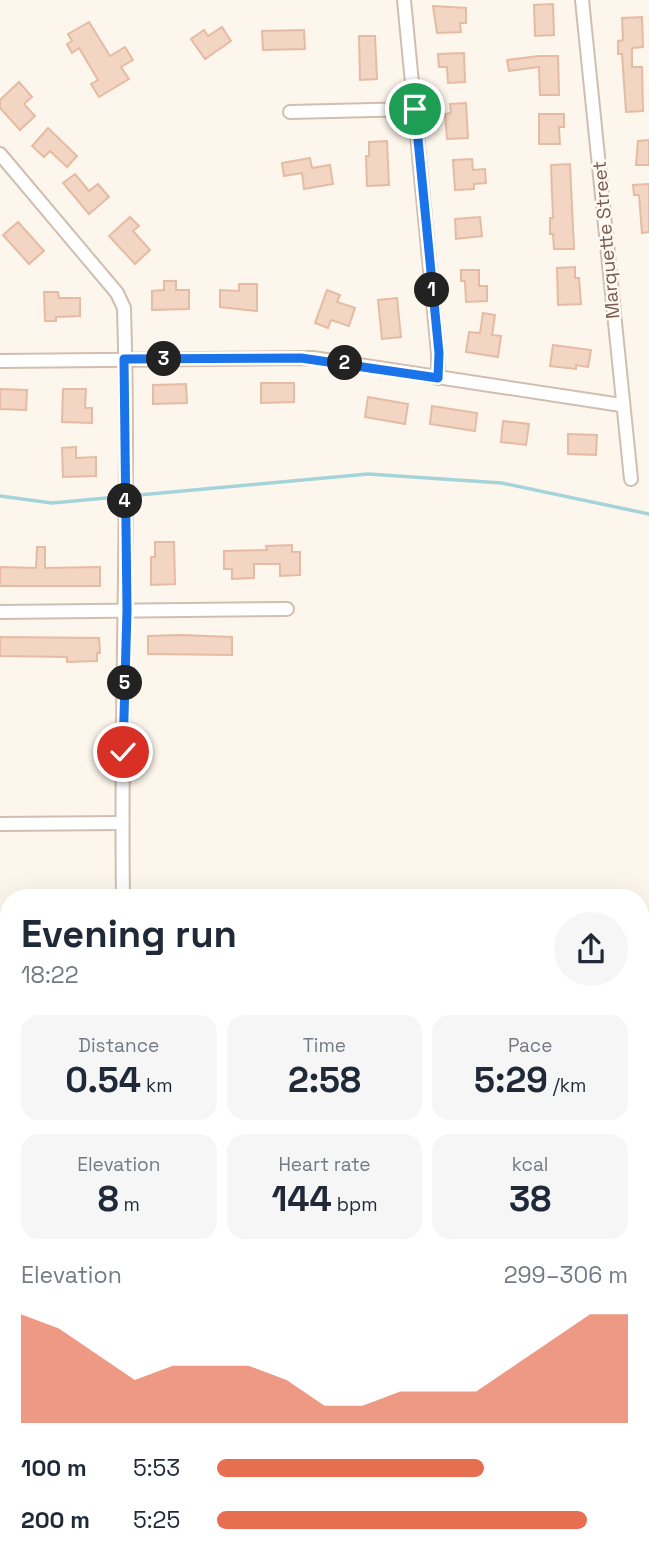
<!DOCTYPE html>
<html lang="en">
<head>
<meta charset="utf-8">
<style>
  :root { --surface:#fff; --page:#f6f6f7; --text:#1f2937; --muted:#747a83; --accent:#e76f51 }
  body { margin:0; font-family:"Space Grotesk",sans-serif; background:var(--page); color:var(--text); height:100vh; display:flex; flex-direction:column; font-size:26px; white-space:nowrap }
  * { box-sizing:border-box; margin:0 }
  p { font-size:23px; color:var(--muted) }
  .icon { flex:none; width:38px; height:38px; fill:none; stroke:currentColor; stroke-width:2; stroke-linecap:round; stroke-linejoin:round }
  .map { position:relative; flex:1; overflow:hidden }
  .details { position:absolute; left:0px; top:889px; width:649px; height:674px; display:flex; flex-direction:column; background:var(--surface); border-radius:28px 28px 0 0; box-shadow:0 7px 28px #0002 }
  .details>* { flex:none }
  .pin { position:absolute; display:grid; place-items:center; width:60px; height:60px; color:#fff; margin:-30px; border:4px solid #fff; border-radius:50%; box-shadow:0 2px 7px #0007 }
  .km { position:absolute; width:35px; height:35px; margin:-18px; border-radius:50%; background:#222; color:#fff; font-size:19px; line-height:35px; text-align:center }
  .round { display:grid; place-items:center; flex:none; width:74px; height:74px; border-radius:37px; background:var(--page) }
  .head { display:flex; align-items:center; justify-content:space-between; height:119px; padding:0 21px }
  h1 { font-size:38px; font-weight:600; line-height:52px }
  .metrics { display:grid; grid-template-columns:repeat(3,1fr); gap:10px; height:119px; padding:7px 21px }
  .metrics div { display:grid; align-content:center; border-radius:18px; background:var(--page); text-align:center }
  .metrics b { font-size:35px; font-weight:600 }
  .metrics small { font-size:19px; font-weight:400 }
  .metrics p { font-size:19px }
  .chart { height:196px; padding:14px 21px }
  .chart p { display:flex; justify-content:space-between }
  .chart svg { width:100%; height:126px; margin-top:7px; fill:var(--accent); opacity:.7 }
  ul { padding:0 21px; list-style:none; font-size:23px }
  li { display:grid; grid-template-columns:112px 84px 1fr; align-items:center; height:52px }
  li i { height:18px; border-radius:9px; background:var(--accent) }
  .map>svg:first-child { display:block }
  .industrial { fill:#efe9e4 }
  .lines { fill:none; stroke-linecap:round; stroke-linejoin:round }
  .stream { stroke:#a5d3da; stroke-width:3.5 }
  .building { fill:#f3d5c3; stroke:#e6bba3; stroke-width:2 }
  .service-casing { stroke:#d1beb0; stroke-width:10 }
  .minor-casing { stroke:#d1beb0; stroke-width:16 }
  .tertiary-casing { stroke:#d1beb0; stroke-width:18 }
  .service { stroke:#fff; stroke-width:6 }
  .minor { stroke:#fff; stroke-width:12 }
  .tertiary { stroke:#fff; stroke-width:14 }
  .route-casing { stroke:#fff; stroke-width:14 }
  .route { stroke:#1a73e8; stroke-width:9 }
  .labels { text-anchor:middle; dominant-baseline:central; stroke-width:5; stroke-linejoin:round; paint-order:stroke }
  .street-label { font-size:19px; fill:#7a5c4d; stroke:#fffaf3 }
</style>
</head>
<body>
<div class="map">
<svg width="649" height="1562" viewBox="0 0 649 1562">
  <rect width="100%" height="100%" fill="#fdf6ec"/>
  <path class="industrial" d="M649 1497V1562H200L204 1554H640L641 1499Z"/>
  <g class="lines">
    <g class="stream">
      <path d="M0 496 52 503 368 474 502 483 649 514"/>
      <path d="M640 1486 649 1483"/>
    </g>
  </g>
  <g class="building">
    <path d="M553 4 554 35 535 36 534 5Z"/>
    <path d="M433 6 466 8V23H460L461 32 437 33Z"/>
    <path d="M642 17 643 47 632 48V67H642L643 111 626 112 622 54H618V41L623 40 622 18Z"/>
    <path d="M89 22 110 56 125 47 133 60 121 67 129 79 99 97 91 84 98 80 79 48 72 53 67 44 72 41 68 34Z"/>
    <path d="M222 27 231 41 205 59 191 39 204 30 208 36Z"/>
    <path d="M304 30 305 49 263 50 262 31Z"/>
    <path d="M359 36H375L377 79 360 80Z"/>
    <path d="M464 53 465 82 448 83 447 67H439L438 54Z"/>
    <path d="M539 56H558L559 95H540L539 67 509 71 507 60Z"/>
    <path d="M19 82 32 97 24 104 35 116 20 130 0 108V100Z"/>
    <path d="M466 103 468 138 447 139 445 114 451 113 450 104Z"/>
    <path d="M539 114H564V127H559L560 144H539Z"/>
    <path d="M48 128 77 156 67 167 50 151 44 157 32 146Z"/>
    <path d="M649 140V165H636L638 141Z"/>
    <path d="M387 141 389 185 367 186 366 156H369V142Z"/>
    <path d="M310 158 312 168 330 165 333 184 304 189 302 173 284 176 282 163Z"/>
    <path d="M472 159 473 170 485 169 486 183 474 184V189L455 190 453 160Z"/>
    <path d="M570 164 574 249H554L553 234H550V218H553L551 165Z"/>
    <path d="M75 174 89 191 98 184 109 197 89 214 63 183Z"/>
    <path d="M649 184V232L642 233 639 195H634L633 185Z"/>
    <path d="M130 217 139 226 133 231 150 250 135 264 109 236Z"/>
    <path d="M480 217 482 236 456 239 455 219Z"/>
    <path d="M18 222 44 251 29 264 3 235Z"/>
    <path d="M575 267V278H579L581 304 558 305 557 268Z"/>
    <path d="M461 270H479V286H487V301L466 302 465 281H461Z"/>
    <path d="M164 281H176V290H189V309L152 310V291L164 290Z"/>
    <path d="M239 284H257V311L220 307V290L239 291Z"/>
    <path d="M327 290 340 295 337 302 355 308 349 326 331 320 328 328 315 323Z"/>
    <path d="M44 292H58L59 298H80V316L56 317V321H45Z"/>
    <path d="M397 298 401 337 382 339 378 300Z"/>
    <path d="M483 313 495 315 492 335 501 336 498 357 466 352 469 332 480 333Z"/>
    <path d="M553 345 591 350 588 367 576 365V369L550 366Z"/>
    <path d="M261 383H294V402L261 403Z"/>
    <path d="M186 384 187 403 153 404V385Z"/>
    <path d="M0 389 27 390 26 410 0 409Z"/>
    <path d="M63 389H86L85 408H92V423L62 422Z"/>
    <path d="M368 397 408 404 405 424 365 417Z"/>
    <path d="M432 406 477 413 475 431 430 424Z"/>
    <path d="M503 421 529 424 526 445 501 442Z"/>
    <path d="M568 434 597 435 596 455 568 454Z"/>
    <path d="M76 447V458L96 457V476L63 477 62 448Z"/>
    <path d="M155 542H174L175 584 151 585V557H155Z"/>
    <path d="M292 545V552H300V575L280 576V564H254V578L232 579V569H224V551L267 550 266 546Z"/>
    <path d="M37 547H45V568L100 567V586H0V567L36 568Z"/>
    <path d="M181 635 232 637V655L148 654V636Z"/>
    <path d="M0 637 99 638 100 653H97V661L67 662V657L0 656Z"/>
  </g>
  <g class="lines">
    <defs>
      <g id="service">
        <path d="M0 1230H9"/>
        <path d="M0 1257H9"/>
        <path d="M0 1290H9"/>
      </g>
      <g id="minor">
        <path d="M404 0 438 353V378"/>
        <path d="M582 0 631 479"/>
        <path d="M290 112 415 109"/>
        <path d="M0 154 117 293 124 308C130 505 120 701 123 898"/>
        <path d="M0 361 313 358 621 405"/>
        <path d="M0 612 287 609"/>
        <path d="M0 824 122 823"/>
      </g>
      <g id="tertiary">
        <path d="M0 1055H9"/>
        <path d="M640 1059H649"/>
      </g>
    </defs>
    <use href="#service" class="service-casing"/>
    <use href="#minor" class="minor-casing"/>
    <use href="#tertiary" class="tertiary-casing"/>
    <use href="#service" class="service"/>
    <use href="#minor" class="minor"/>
    <use href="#tertiary" class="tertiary"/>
  </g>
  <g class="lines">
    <defs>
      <path id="route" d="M123 752 127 610 124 359 301 358 438 378 439 353 415 109"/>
    </defs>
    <use href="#route" class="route-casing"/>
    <use href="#route" class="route"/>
  </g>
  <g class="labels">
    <g class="street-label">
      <text transform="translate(606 240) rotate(-95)">Marquette Street</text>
    </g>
  </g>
</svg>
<div class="pin" style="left:415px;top:109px;background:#1e9e55"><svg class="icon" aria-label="arrive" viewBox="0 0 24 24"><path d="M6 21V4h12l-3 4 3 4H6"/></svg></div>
<div class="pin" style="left:123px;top:752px;background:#d93025"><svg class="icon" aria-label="check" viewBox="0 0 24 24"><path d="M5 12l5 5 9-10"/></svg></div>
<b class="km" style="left:432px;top:290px">1</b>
<b class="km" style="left:345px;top:363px">2</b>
<b class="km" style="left:164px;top:359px">3</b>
<b class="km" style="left:125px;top:501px">4</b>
<b class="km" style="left:125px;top:683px">5</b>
<section class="details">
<div class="head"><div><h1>Evening run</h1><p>18:22</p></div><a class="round"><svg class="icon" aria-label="share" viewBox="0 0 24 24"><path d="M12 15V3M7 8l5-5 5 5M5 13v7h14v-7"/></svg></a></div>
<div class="metrics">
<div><p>Distance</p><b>0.54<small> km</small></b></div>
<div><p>Time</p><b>2:58</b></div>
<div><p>Pace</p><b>5:29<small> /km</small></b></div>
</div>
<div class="metrics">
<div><p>Elevation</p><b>8<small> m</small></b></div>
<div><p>Heart rate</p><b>144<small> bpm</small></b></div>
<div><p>kcal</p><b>38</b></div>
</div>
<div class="chart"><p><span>Elevation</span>299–306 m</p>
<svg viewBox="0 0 160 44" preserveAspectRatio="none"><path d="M0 44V6L10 11L20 20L30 29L40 24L50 24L60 24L70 29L80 38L90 38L100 33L110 33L120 33L130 24L140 15L150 6L160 6V44z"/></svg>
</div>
<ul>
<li><b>100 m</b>5:53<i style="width:65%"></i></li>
<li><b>200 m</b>5:25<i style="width:90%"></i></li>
</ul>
</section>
</div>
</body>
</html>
